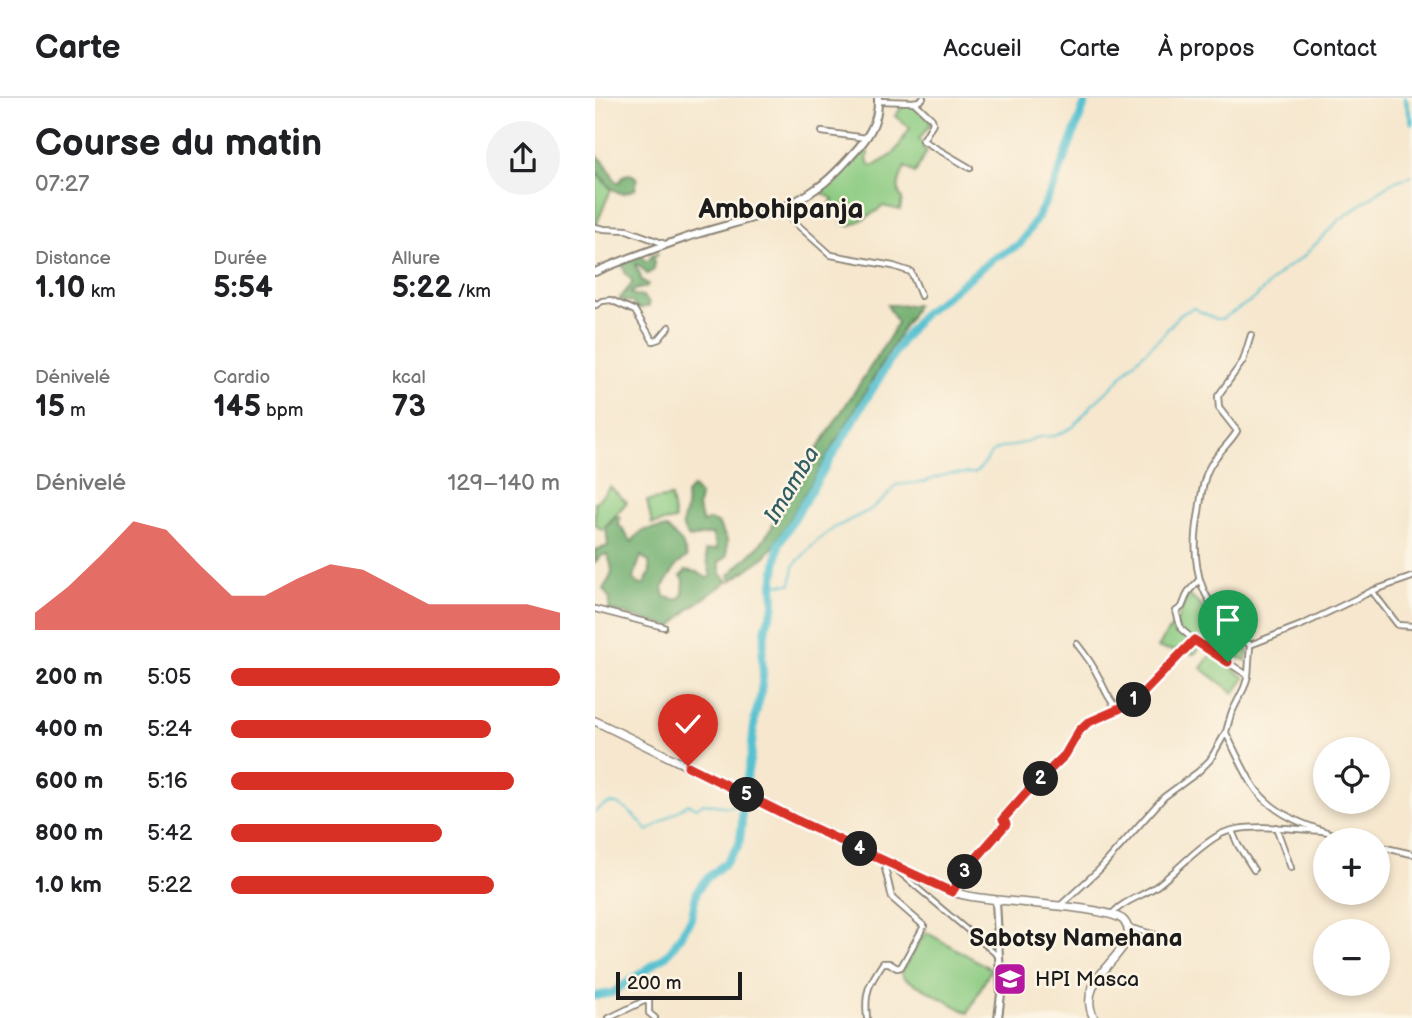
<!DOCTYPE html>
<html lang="fr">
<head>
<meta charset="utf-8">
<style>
  :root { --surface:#fff; --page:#f2f2f2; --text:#202124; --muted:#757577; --line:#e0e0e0; --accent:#d93025 }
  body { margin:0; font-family:"Balsamiq Sans",sans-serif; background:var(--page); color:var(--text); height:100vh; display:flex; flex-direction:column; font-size:26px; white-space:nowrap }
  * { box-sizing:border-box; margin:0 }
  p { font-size:23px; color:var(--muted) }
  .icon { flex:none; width:38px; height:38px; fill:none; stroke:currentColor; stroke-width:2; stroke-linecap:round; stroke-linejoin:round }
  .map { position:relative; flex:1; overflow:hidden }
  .details { display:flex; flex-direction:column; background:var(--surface); width:595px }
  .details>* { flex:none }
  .tools { position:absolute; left:718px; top:639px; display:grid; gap:14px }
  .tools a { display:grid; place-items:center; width:77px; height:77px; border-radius:50%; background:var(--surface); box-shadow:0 4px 10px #0003; font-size:35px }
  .scale { position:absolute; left:21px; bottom:18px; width:126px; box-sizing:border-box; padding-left:7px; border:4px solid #1c1c1c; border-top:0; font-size:19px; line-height:24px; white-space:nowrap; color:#1c1c1c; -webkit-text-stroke:5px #fcf5e5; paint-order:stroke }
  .pin { position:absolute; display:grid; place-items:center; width:60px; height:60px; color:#fff; margin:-72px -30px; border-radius:50% 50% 50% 0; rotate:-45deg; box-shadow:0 0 7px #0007 }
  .pin .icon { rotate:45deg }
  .km { position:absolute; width:35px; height:35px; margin:-18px; border-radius:50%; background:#222; color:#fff; font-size:19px; line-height:35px; text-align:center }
  .round { display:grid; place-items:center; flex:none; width:74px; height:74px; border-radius:37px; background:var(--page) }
  .head { display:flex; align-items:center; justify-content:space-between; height:119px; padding:0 35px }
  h1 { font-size:38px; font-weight:800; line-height:52px }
  .figures { display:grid; grid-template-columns:repeat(3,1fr); gap:10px; height:119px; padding:7px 35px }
  .figures div { display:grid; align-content:center }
  .figures b { font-size:30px; font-weight:800 }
  .figures small { font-size:19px; font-weight:400 }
  .figures p { font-size:19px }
  .chart { height:196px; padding:14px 35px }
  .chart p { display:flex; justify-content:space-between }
  .chart svg { width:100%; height:126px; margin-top:7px; fill:var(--accent); opacity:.7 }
  ul { padding:0 35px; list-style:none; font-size:23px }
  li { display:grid; grid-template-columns:112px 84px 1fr; align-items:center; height:52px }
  li i { height:18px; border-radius:9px; background:var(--accent) }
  header { display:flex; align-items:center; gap:42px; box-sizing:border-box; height:98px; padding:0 35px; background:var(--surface); border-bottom:2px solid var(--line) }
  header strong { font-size:33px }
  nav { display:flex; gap:38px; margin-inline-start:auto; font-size:24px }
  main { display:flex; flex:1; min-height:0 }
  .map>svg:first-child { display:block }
  .green { fill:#8ccb82; stroke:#54744f; stroke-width:2 }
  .forest { fill:#71af70; stroke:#466646; stroke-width:2; fill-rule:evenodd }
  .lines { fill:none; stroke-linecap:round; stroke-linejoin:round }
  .stream { stroke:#56c1d0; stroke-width:2 }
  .canal { stroke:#56c1d0; stroke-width:4.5 }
  .river { stroke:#56c1d0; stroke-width:8 }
  .pedestrian-casing { stroke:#898275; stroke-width:7 }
  .minor-casing { stroke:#898275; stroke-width:8 }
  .tertiary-casing { stroke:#898275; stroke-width:10 }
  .secondary-casing { stroke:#898275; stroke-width:10 }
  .pedestrian { stroke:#fff; stroke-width:3.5 }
  .minor { stroke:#fff; stroke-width:4.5 }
  .tertiary { stroke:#fff; stroke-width:6 }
  .secondary { stroke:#fff; stroke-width:7 }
  .route-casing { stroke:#fff; stroke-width:14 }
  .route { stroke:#d93025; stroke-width:9 }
  .labels { text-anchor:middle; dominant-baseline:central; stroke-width:5; stroke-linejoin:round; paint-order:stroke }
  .poi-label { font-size:21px; fill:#1c1c1c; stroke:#fcf5e5; text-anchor:start }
  .water-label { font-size:23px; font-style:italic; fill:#335e64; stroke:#fcf5e5 }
  .quarter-label { font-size:24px; font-weight:bold; fill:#1c1c1c; stroke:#fcf5e5 }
  .district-label { font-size:28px; font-weight:bold; fill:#1c1c1c; stroke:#fcf5e5 }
</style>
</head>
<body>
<header>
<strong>Carte</strong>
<nav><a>Accueil</a><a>Carte</a><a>À propos</a><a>Contact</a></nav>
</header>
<main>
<section class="details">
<div class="head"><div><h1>Course du matin</h1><p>07:27</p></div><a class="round"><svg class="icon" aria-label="share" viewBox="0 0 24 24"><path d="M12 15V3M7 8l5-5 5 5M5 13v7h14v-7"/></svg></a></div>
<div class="figures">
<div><p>Distance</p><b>1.10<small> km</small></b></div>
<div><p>Durée</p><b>5:54</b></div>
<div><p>Allure</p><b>5:22<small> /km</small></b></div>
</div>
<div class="figures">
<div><p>Dénivelé</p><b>15<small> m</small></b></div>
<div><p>Cardio</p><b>145<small> bpm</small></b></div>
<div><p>kcal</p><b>73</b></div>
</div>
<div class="chart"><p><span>Dénivelé</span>129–140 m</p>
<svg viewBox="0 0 160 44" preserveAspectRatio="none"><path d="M0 44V38L10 29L20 18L30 6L40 9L50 21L60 32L70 32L80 26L90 21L100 23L110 29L120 35L130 35L140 35L150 35L160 38V44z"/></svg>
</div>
<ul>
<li><b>200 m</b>5:05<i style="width:100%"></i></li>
<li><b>400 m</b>5:24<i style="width:79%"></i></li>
<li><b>600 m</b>5:16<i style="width:86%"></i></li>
<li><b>800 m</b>5:42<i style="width:64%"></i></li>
<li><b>1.0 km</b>5:22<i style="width:80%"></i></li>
</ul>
</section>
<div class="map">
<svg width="817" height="920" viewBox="0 0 817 920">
  <rect width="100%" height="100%" fill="#fcf5e5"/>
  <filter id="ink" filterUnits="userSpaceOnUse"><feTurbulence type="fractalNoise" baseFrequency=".0143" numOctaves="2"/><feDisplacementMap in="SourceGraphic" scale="14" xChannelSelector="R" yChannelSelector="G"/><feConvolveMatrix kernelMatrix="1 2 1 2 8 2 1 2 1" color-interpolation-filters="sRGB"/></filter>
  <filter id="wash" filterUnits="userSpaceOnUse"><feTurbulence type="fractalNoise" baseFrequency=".00686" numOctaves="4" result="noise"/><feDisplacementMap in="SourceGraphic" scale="28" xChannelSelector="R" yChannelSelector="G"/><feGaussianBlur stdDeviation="1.57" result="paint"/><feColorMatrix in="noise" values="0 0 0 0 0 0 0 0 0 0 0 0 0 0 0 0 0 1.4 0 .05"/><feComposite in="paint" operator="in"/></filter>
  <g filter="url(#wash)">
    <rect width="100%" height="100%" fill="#f6e7ce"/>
    <g class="green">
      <path d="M310 5 324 10 334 20 335 27 324 41 330 47 328 50 332 53 320 75 310 69C305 79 300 91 307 101L305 112 288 108C278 116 266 123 254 128L247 125V115L233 109 238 101 226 94 241 80 267 50 273 54 272 62 276 68 281 67C286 62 291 62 297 57 304 50 309 38 315 30L300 18Z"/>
      <path d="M0 74 16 91 1 128H0Z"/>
      <path d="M15 389 32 404 7 432 0 426V405Z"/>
      <path d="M76 399 80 422 57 426 52 403Z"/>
      <path d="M595 498 606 508 614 520 621 517C632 528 642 540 653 551L651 563 641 558 631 559 608 547 599 556 563 550 571 536 582 523 592 499Z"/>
      <path d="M617 555 650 580 639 595 606 570Z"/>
      <path d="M331 834 396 871 373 915 309 880 306 876 307 872Z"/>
    </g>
    <g class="forest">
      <path d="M0 57C11 62 15 74 21 84H24L30 77C36 75 39 77 42 81L40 91 27 96 17 91 0 72Z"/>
      <path d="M62 155 63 156 59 160V172L52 176 45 168 41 166V169L44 174 47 183 53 186 51 189 39 192 36 195 39 197 48 198 54 205V208L43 211 37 204 25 202V200L37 186 36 181 31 177 27 166 44 156 47 158 50 163H53L58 156Z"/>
      <path d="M292 207H321L316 217 177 451 167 461 136 483 134 477 163 449 176 431 185 409 296 237 302 224Z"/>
      <path d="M98 389 105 397 103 410 108 425 114 422 123 425 132 442V458L124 464 126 476 133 483 94 511 77 529 14 512 15 501 8 491C18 476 20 474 12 456L6 458 0 464V452L13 448 11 429 22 418 25 419 24 427 37 444C46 429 56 431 72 430L87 445 92 459 81 468 68 489 70 499 83 502 88 496 89 482 86 478 91 472 102 474 112 480 116 479 110 453 122 451 117 436 94 440C82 423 90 426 91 409 92 405 91 400 91 396ZM46 458 54 464 55 475 49 486 45 487 38 481Z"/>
    </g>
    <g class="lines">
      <g class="stream">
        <path d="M178 487 196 486 199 467 223 442 239 430 275 412 290 400 301 387 329 384 352 376 380 375 391 364 396 355 408 349 418 348 444 339 460 338 478 329 497 307 518 288 538 265 566 239 584 217 598 210 621 221H627L660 200 687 173 709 158 743 123 797 84 817 78"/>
        <path d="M0 714C4 710 10 706 16 705 28 704 46 724 53 733L93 706 102 710 108 705C123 707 134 712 147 704"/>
      </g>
      <path class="canal" d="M810 0 817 25"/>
      <path class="river" d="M0 898 17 895 71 858 79 848 96 821 102 793 110 782 129 766 144 747 147 726V704L156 657 160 618 165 600 168 578 167 558 171 528 179 508 178 487 184 446 308 241 327 217 350 199 398 161 425 146 442 120 459 88 492 0"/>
    </g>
  </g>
  <g filter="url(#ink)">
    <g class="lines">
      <defs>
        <path id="pedestrian" d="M299 770 403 858"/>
        <g id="minor">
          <path d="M284 3 319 4 324 3 328 0"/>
          <path d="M319 4 337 21 338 25 330 39 327 42 375 70"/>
          <path d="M227 34 271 40"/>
          <path d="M185 111 236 157 298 168 316 174 326 198"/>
          <path d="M0 129 9 131 32 132 70 146"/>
          <path d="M0 205 1 207 7 203 16 202 40 213 58 243 64 241 74 229"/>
          <path d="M604 482 593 494 587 509 581 513 586 531 599 542 652 577"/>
          <path d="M777 493 803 527 817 528"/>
          <path d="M0 511 69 529"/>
          <path d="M482 546C489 555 497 565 502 576 509 588 512 601 523 611"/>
          <path d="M655 547C607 509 593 474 604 414 606 400 607 385 613 372 620 356 634 347 642 333L624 310 623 298 648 263 656 237"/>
          <path d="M631 635C639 651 647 669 656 684 677 720 721 731 758 742"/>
          <path d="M681 729 696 770"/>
          <path d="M637 733 643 747 659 772"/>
          <path d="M782 748 817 756"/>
          <path d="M357 794 371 772 411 726 408 721 430 696 470 657 484 633 492 625 524 612 547 596 599 542"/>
          <path d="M466 807 505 771 569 699 603 674 615 662 631 634 636 616 649 590 653 578 655 547 709 526 777 493 817 479"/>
          <path d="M518 815C529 802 549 798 563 787 584 771 602 749 626 736 649 724 700 731 727 733"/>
          <path d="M532 829 561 837"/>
          <path d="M14 920 49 903H54V915L60 920"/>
          <path d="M272 920C269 894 274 886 288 865H294L302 870 306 869 329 828 297 800 290 770 292 763"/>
        </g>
        <g id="tertiary">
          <path d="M0 174C32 160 64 149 96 138 138 124 186 117 222 90 236 81 246 69 257 57 273 40 284 24 283 0"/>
          <path d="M401 803 406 896 403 920"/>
        </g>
        <path id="secondary" d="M0 623C75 659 149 697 224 732 241 741 259 748 277 756 307 770 337 790 369 797 397 805 516 807 529 823 552 851 476 877 499 920"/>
      </defs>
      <use href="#pedestrian" class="pedestrian-casing"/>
      <use href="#minor" class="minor-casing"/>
      <use href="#tertiary" class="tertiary-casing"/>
      <use href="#secondary" class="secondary-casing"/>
      <use href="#pedestrian" class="pedestrian"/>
      <use href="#minor" class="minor"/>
      <use href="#tertiary" class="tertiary"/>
      <use href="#secondary" class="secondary"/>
    </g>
  </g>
  <g class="lines" filter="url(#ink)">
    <defs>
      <path id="route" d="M93 668 199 721 357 794 371 772 411 726 408 721 430 696 470 657 484 633 492 625 524 611 547 596 599 542 633 564"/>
    </defs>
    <use href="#route" class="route-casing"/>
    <use href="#route" class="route"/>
  </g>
  <defs>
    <symbol id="university-square" viewBox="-11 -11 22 22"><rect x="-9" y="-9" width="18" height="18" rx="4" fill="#b5179e" stroke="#fcf5e5"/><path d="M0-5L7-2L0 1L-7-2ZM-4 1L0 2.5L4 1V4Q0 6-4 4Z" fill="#fff"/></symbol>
  </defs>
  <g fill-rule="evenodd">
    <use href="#university-square" x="396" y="862" width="38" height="38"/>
  </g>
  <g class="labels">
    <g class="poi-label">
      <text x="440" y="881">HPI Masca</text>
    </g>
    <g class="water-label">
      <text transform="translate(197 387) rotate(-59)">Imamba</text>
    </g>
    <g class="quarter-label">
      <text x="481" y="840">Sabotsy Namehana</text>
    </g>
    <g class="district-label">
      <text x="186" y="111">Ambohipanja</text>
    </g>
  </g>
</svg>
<div class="tools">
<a><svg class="icon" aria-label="locate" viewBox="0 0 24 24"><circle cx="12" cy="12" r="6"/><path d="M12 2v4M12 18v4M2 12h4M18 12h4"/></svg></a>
<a>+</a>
<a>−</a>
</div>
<div class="scale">200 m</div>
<div class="pin" style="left:633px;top:564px;background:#1e9e55"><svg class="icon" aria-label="arrive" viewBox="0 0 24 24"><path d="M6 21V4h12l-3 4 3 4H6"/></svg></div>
<div class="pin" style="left:93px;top:668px;background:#d93025"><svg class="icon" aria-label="check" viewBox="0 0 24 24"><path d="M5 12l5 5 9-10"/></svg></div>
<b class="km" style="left:539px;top:602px">1</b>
<b class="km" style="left:446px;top:681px">2</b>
<b class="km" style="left:370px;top:774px">3</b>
<b class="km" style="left:265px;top:751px">4</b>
<b class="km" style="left:152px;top:697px">5</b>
</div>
</main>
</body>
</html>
